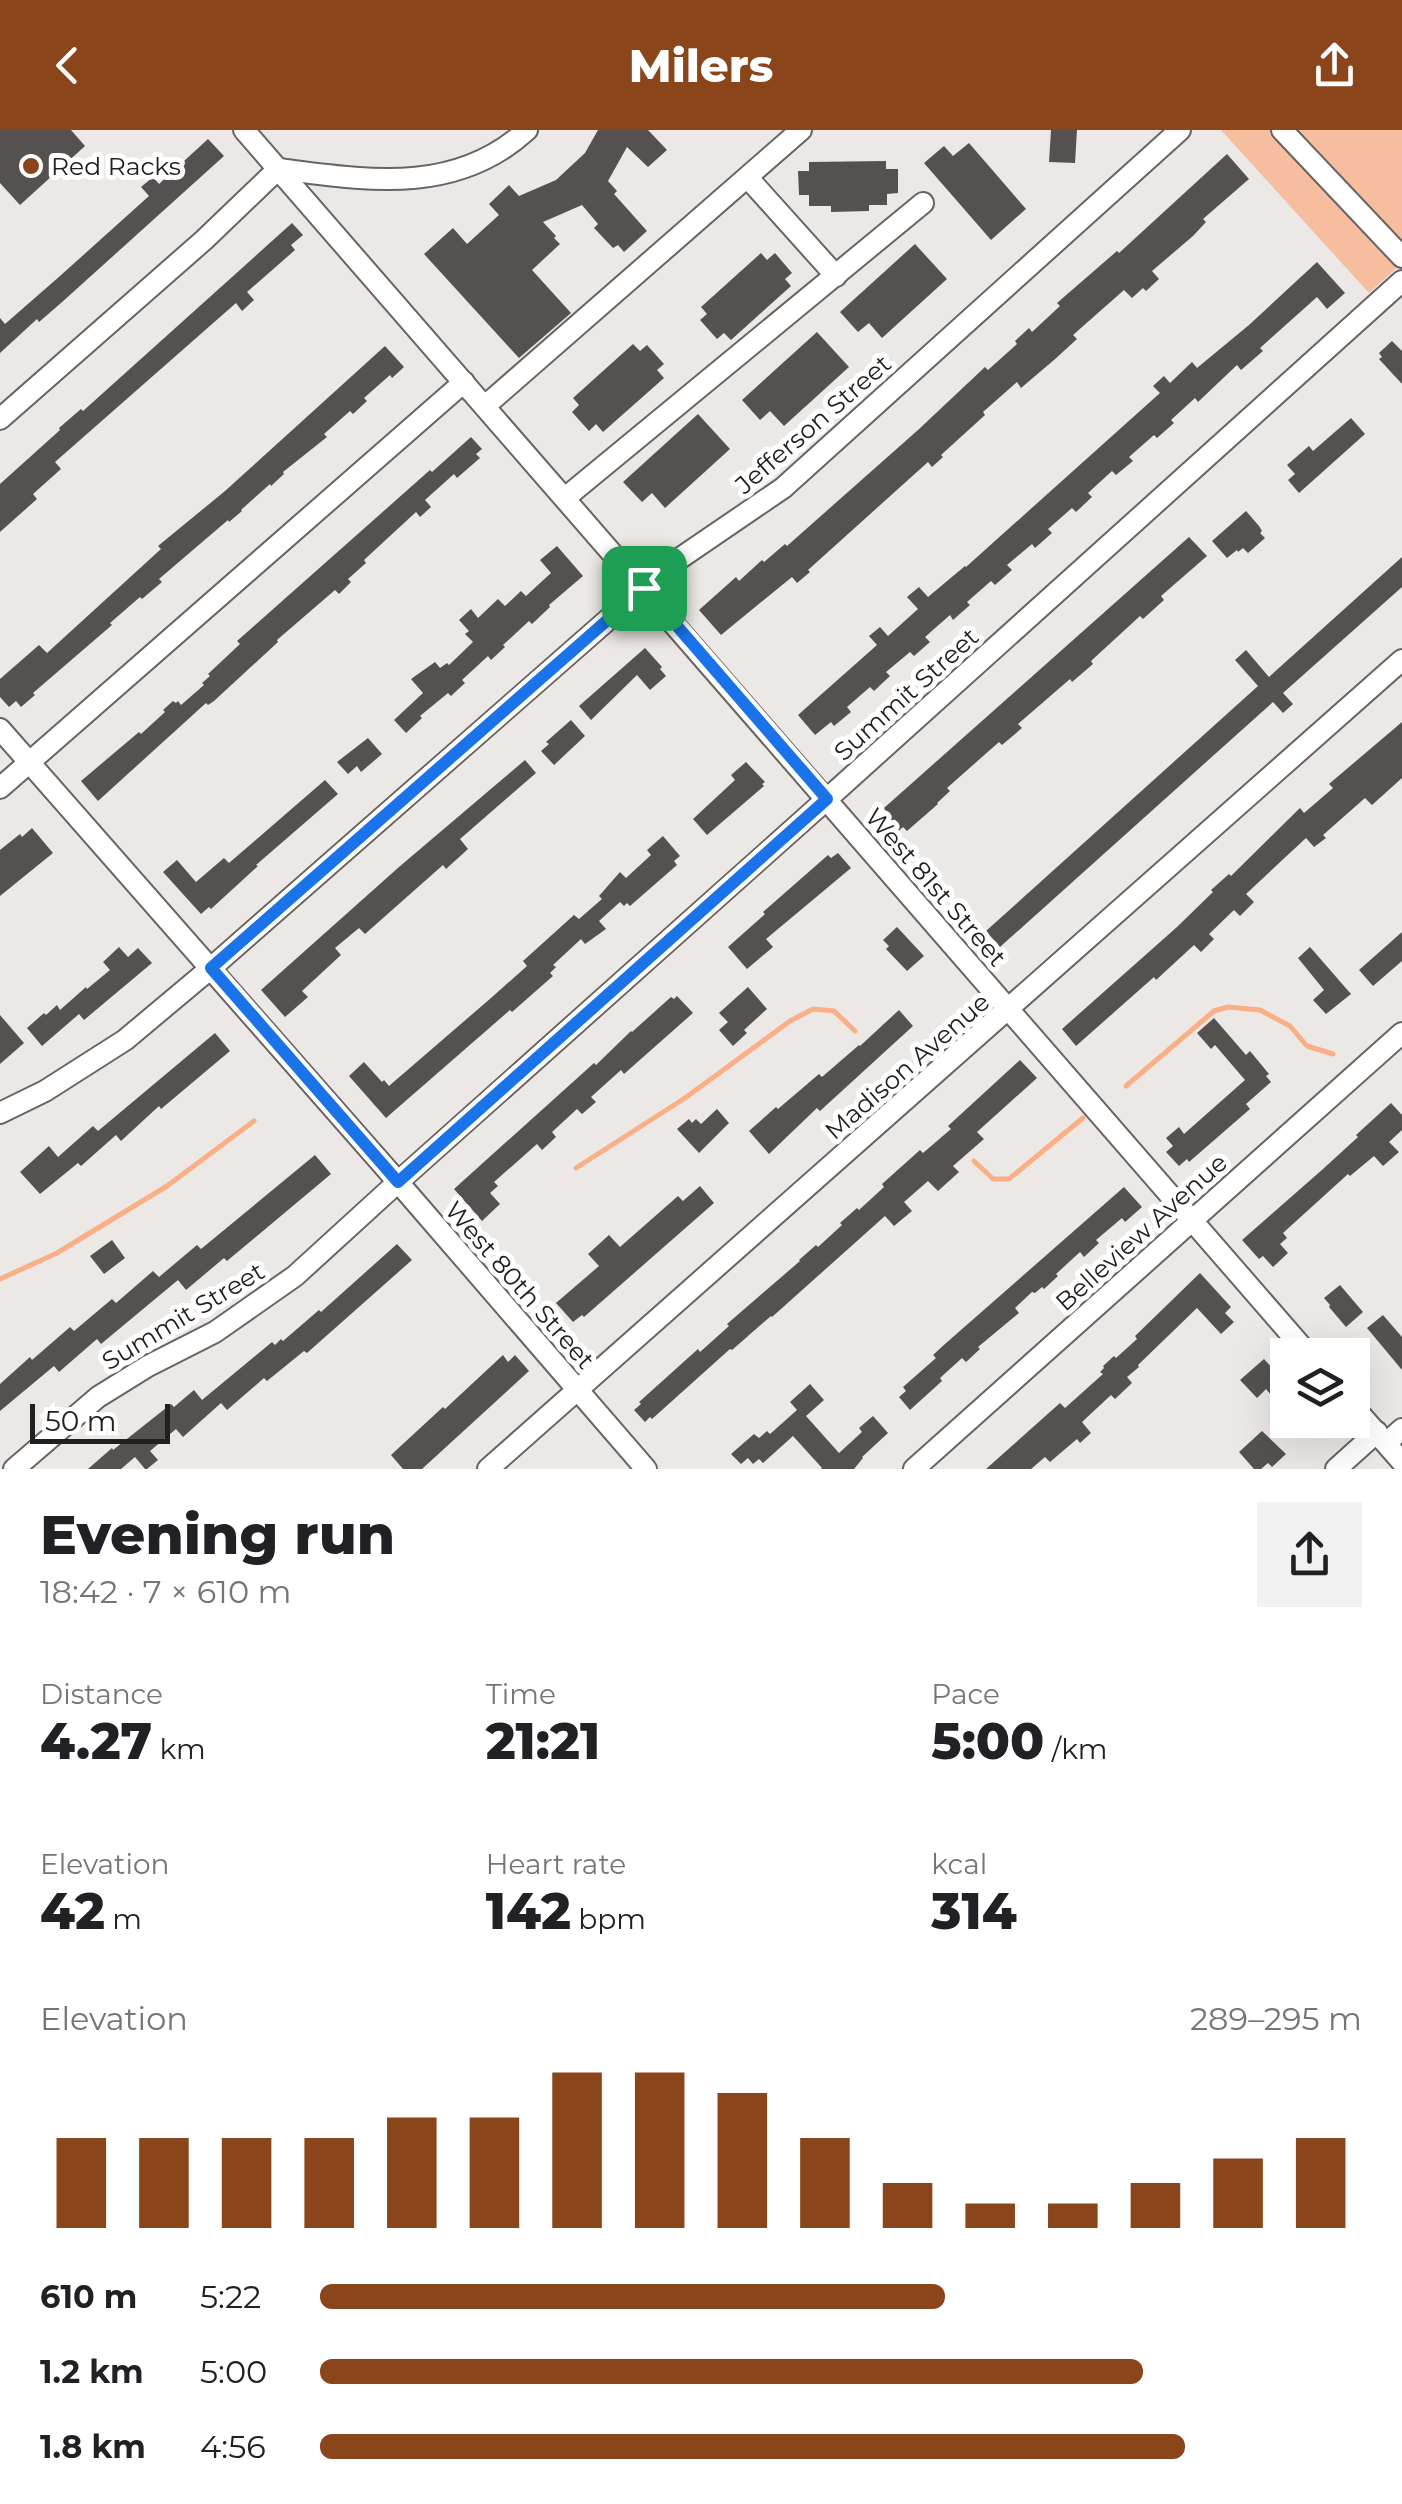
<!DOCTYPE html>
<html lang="en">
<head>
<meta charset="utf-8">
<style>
  :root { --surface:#fff; --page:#f2f2f2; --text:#202124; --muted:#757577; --accent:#8a451b }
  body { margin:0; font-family:Montserrat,sans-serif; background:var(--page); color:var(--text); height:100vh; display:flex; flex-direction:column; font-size:38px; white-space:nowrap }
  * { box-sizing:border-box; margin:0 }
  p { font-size:32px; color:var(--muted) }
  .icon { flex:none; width:55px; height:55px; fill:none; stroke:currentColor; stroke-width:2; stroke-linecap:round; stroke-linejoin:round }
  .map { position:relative; height:1339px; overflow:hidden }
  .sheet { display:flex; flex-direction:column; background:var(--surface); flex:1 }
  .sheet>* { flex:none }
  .controls { position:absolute; left:1270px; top:1208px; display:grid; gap:20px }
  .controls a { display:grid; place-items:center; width:100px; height:100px; border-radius:0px; background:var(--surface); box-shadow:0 10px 40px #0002; font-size:50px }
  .scale { position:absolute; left:30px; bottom:25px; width:140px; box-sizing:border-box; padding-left:10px; border:5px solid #22201f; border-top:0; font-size:28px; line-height:35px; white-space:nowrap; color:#22201f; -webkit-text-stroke:8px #fff; paint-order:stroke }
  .pin { position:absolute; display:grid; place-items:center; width:85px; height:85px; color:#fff; margin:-42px; border-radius:20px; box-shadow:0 5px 15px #0006 }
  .round { display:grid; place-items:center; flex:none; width:105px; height:105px; border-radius:0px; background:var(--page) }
  .head { display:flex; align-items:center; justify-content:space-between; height:170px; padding:0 40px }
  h1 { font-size:55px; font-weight:800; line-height:75px }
  .stats { display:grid; grid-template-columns:repeat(3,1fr); gap:15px; height:170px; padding:10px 40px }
  .stats div { display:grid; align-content:center }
  .stats b { font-size:50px; font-weight:800 }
  .stats small { font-size:28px; font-weight:400 }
  .stats p { font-size:28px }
  .chart { height:280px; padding:20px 40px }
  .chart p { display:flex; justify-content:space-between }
  .chart svg { width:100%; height:180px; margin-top:10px; stroke:var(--accent); stroke-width:6 }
  ul { padding:0 40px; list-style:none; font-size:32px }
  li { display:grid; grid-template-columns:160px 120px 1fr; align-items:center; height:75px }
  li i { height:25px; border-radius:12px; background:var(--accent) }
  header { display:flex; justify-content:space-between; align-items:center; height:130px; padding:0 40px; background:var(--accent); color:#fff; font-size:45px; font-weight:800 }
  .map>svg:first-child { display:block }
  .green { fill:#f6bd9f }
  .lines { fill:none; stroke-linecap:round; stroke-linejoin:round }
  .stream { stroke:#fbaf86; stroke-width:5 }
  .building { fill:#555150 }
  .minor-casing { stroke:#676462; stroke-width:24 }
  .minor { stroke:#fff; stroke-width:20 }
  .route-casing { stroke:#fff; stroke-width:20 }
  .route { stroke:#1a73e8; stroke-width:12 }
  .poi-dot { fill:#8a451b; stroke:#fff; stroke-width:4 }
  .labels { text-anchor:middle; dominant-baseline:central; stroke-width:10; stroke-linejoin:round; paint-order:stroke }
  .poi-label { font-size:25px; fill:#22201f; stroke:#fff; text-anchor:start }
  .street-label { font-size:25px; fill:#22201f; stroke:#fff }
</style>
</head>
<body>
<header><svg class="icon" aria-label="back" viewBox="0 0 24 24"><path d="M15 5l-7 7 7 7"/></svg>Milers<svg class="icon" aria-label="share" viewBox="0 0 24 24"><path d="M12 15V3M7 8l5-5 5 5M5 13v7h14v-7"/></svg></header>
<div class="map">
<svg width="1402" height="1339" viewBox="0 0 1402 1339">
  <rect width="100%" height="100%" fill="#ece8e6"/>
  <path class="green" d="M1221 0H1402V133L1369 163Z"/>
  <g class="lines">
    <g class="stream">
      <path d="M1126 956 1214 881 1228 877 1260 880 1290 896 1307 916 1333 924"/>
      <path d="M974 1031 993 1049H1009L1083 988"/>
      <path d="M576 1038 685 968 790 891 813 879 834 881 855 901"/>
      <path d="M0 1149 57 1123 167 1056 254 991"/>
    </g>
  </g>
  <g class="building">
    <path d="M0 0H71L85 16 20 75 0 53Z"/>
    <path d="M598 0H648L667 20 648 37 627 17 608 51 617 61 614 64 647 101 624 122 618 115 613 118 594 98 598 94 582 75 543 92 556 106 554 108 560 114 532 140 571 183 519 228 424 124 453 98 467 114 499 85 489 74 509 55 519 66 556 50 585 23Z"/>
    <path d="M1051 0H1077L1075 33 1049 32Z"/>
    <path d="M208 9 224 26 61 173 39 192 37 189 0 223V188L5 194 60 146 149 66 141 57 153 47 159 54Z"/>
    <path d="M969 13 1026 79 991 110 924 33 944 16 953 26Z"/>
    <path d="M1227 24 1249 49 1203 89 1206 92 1193 106 1152 141 1159 149 1146 161 1143 158 1132 168 1124 160 1073 205 1077 209 1054 230 1021 258 1017 252 983 282 985 285 941 325 943 327 932 337 928 332 808 440 810 442 797 453 792 447 721 505 699 480 736 447 739 451 762 430 764 432 785 414 787 416 918 300 985 237 988 240 1017 214 1015 211 1029 198 1032 202 1060 176 1057 173 1117 121 1119 123Z"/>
    <path d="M886 31V39H898V63L887 64V75H869V81L831 82V76H809V65H799L798 41H809V32Z"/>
    <path d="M292 93 303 105 291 115 295 120 247 162 254 170 242 181 236 173 55 332 61 339 33 364 37 369 0 402V354L60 300 59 298 81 279 83 281Z"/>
    <path d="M915 114 947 149 882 208 869 193 858 202 840 182Z"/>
    <path d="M761 123 767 130 775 123 792 143 785 149 791 156 731 210 724 203 717 209 700 190 707 184 701 177Z"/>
    <path d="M1317 132 1345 163 1327 179 1317 167 1260 218 1263 221 1241 240 1237 235 1198 272 1195 268 1171 290 1174 293 1157 308 1154 305 1129 327 1133 331 1116 345 1112 341 1088 363 1092 367 1076 382 1072 378 1048 399 1052 403 1035 418 1032 414 1007 435 1012 440 995 455 991 451 967 472 970 475 953 490 950 485 925 507 930 512 914 526 910 522 886 542 890 546 874 561 870 557 847 577 851 582 834 596 831 592 815 605 798 585 877 515 869 506 880 497 888 506 918 479 907 467 919 457 928 467 965 436 966 437 1160 263 1153 256 1164 246 1170 253 1192 232 1197 238 1249 195Z"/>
    <path d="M817 202 849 237 784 296 770 281 760 290 742 270Z"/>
    <path d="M1392 211 1402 221V254L1379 229 1382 227 1379 223Z"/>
    <path d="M633 214 640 221 647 215 664 234 657 240 664 248 603 302 596 294 589 301 572 282 579 275 573 268Z"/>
    <path d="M385 216 404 237 392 248 390 245 364 268 367 271 353 284 350 281 324 304 327 307 283 342 284 344 271 356 270 354 241 380 242 381 229 392 228 390 159 449 162 452 142 469 140 467 110 493 112 495 33 563 35 565 21 577 16 571 9 577 0 567V549L39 515 47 523 161 419 158 416 225 361Z"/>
    <path d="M698 284 730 319 665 378 652 363 642 372 623 352Z"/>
    <path d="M1351 288 1365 304 1299 363 1288 350 1295 344 1287 335 1309 316 1313 321Z"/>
    <path d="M471 307 482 319 476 324 480 328 457 348 454 344 425 370 431 377 420 387 416 382 364 430 366 433 348 449 351 452 339 464 335 460 277 510 278 512 214 571 208 575 206 573 98 671 81 651 139 602 141 604 165 582 163 580 173 571 176 573 178 571 181 575 204 555 202 553 210 546 208 544 240 514 237 511 430 340 432 342Z"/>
    <path d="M1246 381 1259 396 1262 401 1260 403 1265 408 1248 423 1243 418 1238 422 1237 420 1227 428 1212 411Z"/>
    <path d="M1189 407 1207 426 1161 466 1164 470 1143 489 1140 486 1091 531 1093 534 1072 552 1070 549 1018 594 1022 598 1002 615 999 612 947 658 950 661 937 673 938 674 907 701 903 697 894 705 882 690 889 685 884 678Z"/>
    <path d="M557 416 583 446 549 475 550 477 532 494 529 491 503 515 505 517 491 530 488 526 462 550 465 553 451 566 448 563 420 586 422 588 406 603 394 590 423 563 411 549 435 532 440 538 447 533 449 535 473 512 465 504 469 501 459 490 471 479 478 488 498 469 505 476 521 461 526 466 551 443 540 430Z"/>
    <path d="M1402 427V457L1283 563 1293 574 1283 583 1273 572 1000 817 986 801 1258 556 1235 530 1246 520 1269 547Z"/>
    <path d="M645 518 662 537 660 539 666 546 650 560 637 545 591 590 579 576Z"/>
    <path d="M571 590 585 606 554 635 541 621 549 614 546 612Z"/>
    <path d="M1402 592V648L1372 675 1365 668 1323 705 1326 708 1314 717 1306 708 1246 764 1254 772 1240 786 1234 780 1209 804 1214 809 1201 822 1194 815 1156 850 1154 847 1076 916 1062 899 1177 797 1213 762 1211 760 1229 744 1231 746 1300 678 1304 683 1333 658 1329 654Z"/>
    <path d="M368 608 382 624 361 642 357 636 348 644 337 632Z"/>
    <path d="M525 630 536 643 460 709 468 719 446 739 443 735 365 804 359 798 335 818 341 825 302 861 308 867 285 887 261 860 399 737Z"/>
    <path d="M746 632 765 652 762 654 764 656 707 705 693 689 735 650 731 645Z"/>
    <path d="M325 650 338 664 256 735 258 736 211 779 209 777 201 784 163 742 177 730 196 752 224 728 229 733Z"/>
    <path d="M32 698 53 723 0 766V720L20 704 22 707Z"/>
    <path d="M663 706 680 726 674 731 677 735 630 776 627 773 624 776 620 772 599 791 606 799 585 814 581 809 553 835 556 837 550 843 553 846 512 882 510 880 386 988 349 946 364 932 382 952 384 950 389 956 491 868 527 836 523 831 574 785 579 789 602 769 599 766 620 742 626 748 651 725 647 720Z"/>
    <path d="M838 723 851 738 766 809 773 817 747 839 728 817 765 784 763 782 828 725 831 728Z"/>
    <path d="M897 797 924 826 907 841 886 819 889 816 883 810Z"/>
    <path d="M1402 802V831L1373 856 1359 840Z"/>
    <path d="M119 817 128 827 138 818 152 833 84 890 79 884 42 916 27 898 44 883 46 885 57 875 60 880 86 857 87 859 110 840 103 832Z"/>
    <path d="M1310 817 1351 864 1326 884 1313 870 1324 860 1298 828Z"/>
    <path d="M748 857 767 879 744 900 747 903 733 916 719 900 728 892 719 883Z"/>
    <path d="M677 866 693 883 624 944 621 940 591 967 596 972 582 984 577 979 552 1002 556 1007 542 1020 537 1014 494 1052 498 1056 490 1063 500 1074 482 1091 454 1059 594 933 596 935 631 901 632 902 671 867 674 869Z"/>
    <path d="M899 880 913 896 820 981 817 978 769 1024 749 1001 776 977 778 979 819 944 822 947 859 915 860 916Z"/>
    <path d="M0 885 24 913 0 934Z"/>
    <path d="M1214 888 1246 925 1250 921 1269 944 1266 946 1271 952 1246 974 1250 979 1189 1032 1187 1029 1179 1036 1166 1022 1173 1016 1166 1008 1179 997 1184 1004 1245 950 1215 915 1211 919 1197 903Z"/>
    <path d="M215 903 230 921 161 979 159 976 121 1011 116 1005 81 1036 78 1033 40 1064 20 1042 49 1016 58 1027 93 996 98 1001Z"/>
    <path d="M1020 930 1037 948 977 1002 984 1009 953 1036 959 1042 938 1061 928 1051 904 1072 912 1081 894 1096 885 1086 772 1187 771 1186 732 1220 730 1219 652 1289 650 1287 645 1292 634 1280 641 1274 639 1272 698 1219 700 1222 729 1196 727 1194 800 1131 799 1130 816 1115 818 1117 842 1095 840 1093 857 1078 859 1080 884 1057 882 1054 920 1020 923 1023 951 999 948 996Z"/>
    <path d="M1391 973 1402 985V1000L1389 1012 1399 1022 1383 1036 1374 1026 1350 1046 1348 1044 1283 1103 1287 1108 1280 1114 1288 1123 1273 1137 1263 1126 1259 1129 1242 1110 1323 1039 1358 1007 1356 1005Z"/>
    <path d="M717 979 729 993 699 1023 677 999 689 989 692 993 696 989 701 994Z"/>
    <path d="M315 1025 331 1044 227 1131 224 1128 186 1160 178 1150 101 1214 97 1209 59 1242 54 1236 0 1281V1254L30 1227 32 1230 70 1197 74 1201 112 1169 116 1173 153 1141 159 1147 197 1115 201 1119Z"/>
    <path d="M700 1056 714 1073 584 1187 582 1185 573 1192 556 1173 599 1136 588 1124 609 1105 620 1117 678 1066 683 1071Z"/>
    <path d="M1124 1057 1142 1077 1125 1092 1122 1088 1096 1110 1099 1113 1084 1127 1080 1122 1056 1144 1058 1146 1044 1159 1042 1157 1035 1163 1032 1162 1015 1178 1019 1183 978 1217 980 1219 966 1232 962 1228 940 1248 942 1251 910 1280 899 1267 906 1261 903 1257 936 1228 933 1225 945 1214Z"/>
    <path d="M112 1110 125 1128 104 1144 90 1126Z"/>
    <path d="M397 1114 412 1130 307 1223 304 1221 267 1251 264 1248 227 1280 221 1273 183 1307 176 1299 150 1321 158 1330 147 1339H145L135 1327 121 1339H88L112 1318 113 1320 171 1274 174 1277 194 1260 202 1270 272 1212 275 1215 281 1209 283 1211 319 1180 321 1182Z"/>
    <path d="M1200 1143 1231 1177 1225 1183 1234 1192 1221 1204 1197 1178 1138 1235 1139 1237 1127 1247 1132 1253 1115 1269 1111 1265 1082 1292 1091 1303 1080 1313 1077 1309 1050 1332 1045 1327 1031 1339H986L1060 1273 1065 1278 1103 1244 1100 1242 1104 1238 1103 1236 1114 1226 1116 1228 1137 1209 1135 1206Z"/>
    <path d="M1340 1155 1363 1182 1346 1197 1329 1177 1330 1175 1324 1168Z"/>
    <path d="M1383 1185 1402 1207V1240L1367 1198Z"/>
    <path d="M503 1225 508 1232 515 1225 529 1241 422 1339H403L391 1325 443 1277 445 1279Z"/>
    <path d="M1264 1229 1286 1254 1272 1266 1266 1259 1257 1268 1240 1250Z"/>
    <path d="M810 1254 824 1270 806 1286 839 1323 862 1302 859 1298 873 1286 888 1303 862 1327 863 1328 854 1339H821L822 1338 793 1306 763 1333 759 1329 753 1334 748 1328 741 1334 731 1324 754 1304 759 1308 767 1301 770 1304 797 1280 790 1272Z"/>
    <path d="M1262 1301 1286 1324 1272 1337 1268 1333 1261 1339H1254L1239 1322Z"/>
  </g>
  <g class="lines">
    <defs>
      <g id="minor">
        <path d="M244 0 1309 1225"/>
        <path d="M1282 0 1402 127"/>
        <path d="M748 48 836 146"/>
        <path d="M485 276 801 0"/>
        <path d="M0 289 204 110 278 39C366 50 455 66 527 0"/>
        <path d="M565 368 923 73"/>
        <path d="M0 599 398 1052 646 1339"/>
        <path d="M0 658 464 252"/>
        <path d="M0 983 45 961 125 910 211 838 644 458 654 446 783 358 1180 0"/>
        <path d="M1352 1275 1402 1332"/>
        <path d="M1386 1313 1402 1299"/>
        <path d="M14 1339 98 1267 148 1236 215 1202 295 1146 398 1052 827 669 1402 151"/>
        <path d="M488 1339 1402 530"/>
        <path d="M914 1339 1402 903"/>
        <path d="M1336 1339 1377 1302"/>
      </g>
    </defs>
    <use href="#minor" class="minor-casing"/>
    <use href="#minor" class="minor"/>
  </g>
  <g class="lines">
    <defs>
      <path id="route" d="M644 458 827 669 398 1052 211 838Z"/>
    </defs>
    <use href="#route" class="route-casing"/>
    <use href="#route" class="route"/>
  </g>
  <circle class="poi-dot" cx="31" cy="36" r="10"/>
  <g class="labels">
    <g class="poi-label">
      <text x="51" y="36">Red Racks</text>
    </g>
    <g class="street-label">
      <text transform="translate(813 294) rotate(-41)">Jefferson Street</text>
      <text transform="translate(906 564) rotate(-42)">Summit Street</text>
      <text transform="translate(936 757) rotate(49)">West 81st Street</text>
      <text transform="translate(907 936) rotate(-41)">Madison Avenue</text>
      <text transform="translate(1141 1102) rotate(-42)">Belleview Avenue</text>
      <text transform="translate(520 1155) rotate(49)">West 80th Street</text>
      <text transform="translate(183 1186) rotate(-31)">Summit Street</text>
    </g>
  </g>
</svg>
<div class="controls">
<a><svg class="icon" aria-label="layers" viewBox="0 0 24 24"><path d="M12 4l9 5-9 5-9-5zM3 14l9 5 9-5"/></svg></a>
</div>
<div class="scale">50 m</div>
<div class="pin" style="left:644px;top:458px;background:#1e9e55"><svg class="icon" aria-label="arrive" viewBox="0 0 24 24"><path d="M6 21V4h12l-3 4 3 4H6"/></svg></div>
</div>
<section class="sheet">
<div class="head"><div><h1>Evening run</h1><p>18:42 · 7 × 610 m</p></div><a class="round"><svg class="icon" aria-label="share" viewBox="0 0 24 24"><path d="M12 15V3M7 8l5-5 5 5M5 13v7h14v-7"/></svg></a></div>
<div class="stats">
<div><p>Distance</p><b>4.27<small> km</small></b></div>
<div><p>Time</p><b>21:21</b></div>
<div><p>Pace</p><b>5:00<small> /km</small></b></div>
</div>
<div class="stats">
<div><p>Elevation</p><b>42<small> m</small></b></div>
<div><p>Heart rate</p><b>142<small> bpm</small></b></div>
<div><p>kcal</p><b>314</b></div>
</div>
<div class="chart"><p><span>Elevation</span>289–295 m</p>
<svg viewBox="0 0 160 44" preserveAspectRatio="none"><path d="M5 44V22M15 44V22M25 44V22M35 44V22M45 44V17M55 44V17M65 44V6M75 44V6M85 44V11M95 44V22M105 44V33M115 44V38M125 44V38M135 44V33M145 44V27M155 44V22"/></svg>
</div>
<ul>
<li><b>610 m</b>5:22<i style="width:60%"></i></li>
<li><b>1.2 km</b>5:00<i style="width:79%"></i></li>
<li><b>1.8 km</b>4:56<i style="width:83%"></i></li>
</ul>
</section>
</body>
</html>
